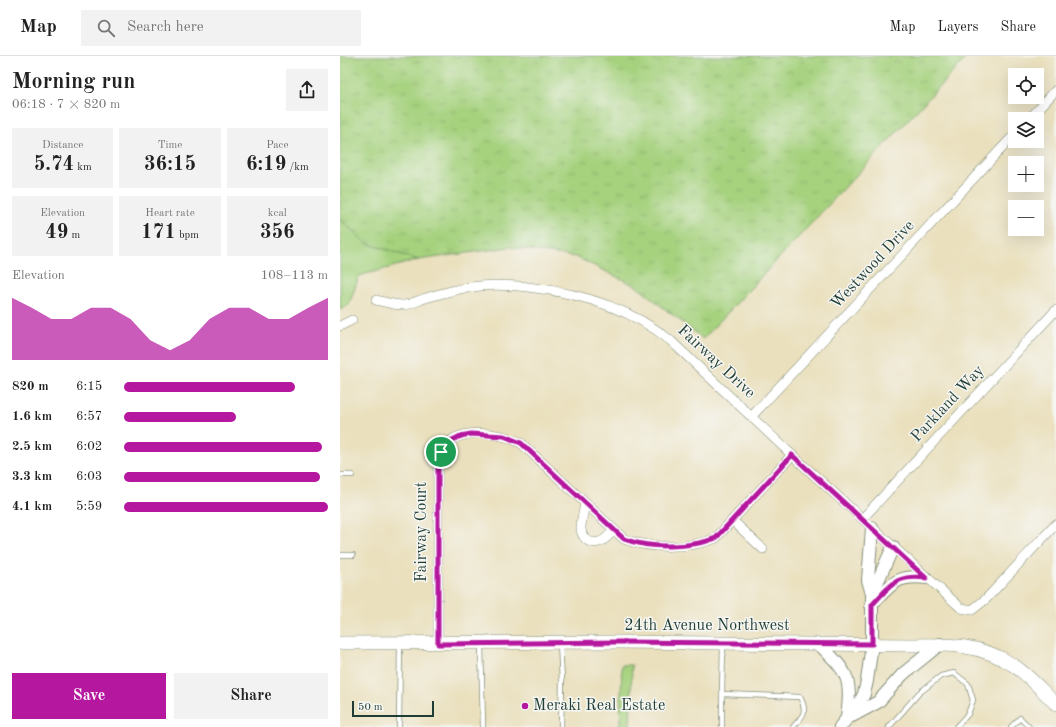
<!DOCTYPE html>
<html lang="en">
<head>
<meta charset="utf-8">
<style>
  :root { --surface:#fff; --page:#f2f2f2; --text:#222; --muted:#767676; --line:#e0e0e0; --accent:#b5179e }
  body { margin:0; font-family:"Old Standard TT",serif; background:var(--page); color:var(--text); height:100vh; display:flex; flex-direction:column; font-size:15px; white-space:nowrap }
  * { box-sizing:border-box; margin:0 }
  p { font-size:13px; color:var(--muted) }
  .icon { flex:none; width:22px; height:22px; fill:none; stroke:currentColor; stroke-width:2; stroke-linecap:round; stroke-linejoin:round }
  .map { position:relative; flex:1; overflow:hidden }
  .side { display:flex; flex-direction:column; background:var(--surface); width:340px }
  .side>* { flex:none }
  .fabs { position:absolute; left:668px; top:12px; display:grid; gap:8px }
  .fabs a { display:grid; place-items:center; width:36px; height:36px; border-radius:0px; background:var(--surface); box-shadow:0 4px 16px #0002; font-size:20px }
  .scale { position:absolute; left:12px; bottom:10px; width:82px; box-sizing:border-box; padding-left:4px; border:2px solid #1f3d34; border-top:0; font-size:11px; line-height:14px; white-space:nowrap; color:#1f3d34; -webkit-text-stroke:3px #f6f6f2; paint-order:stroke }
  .pin { position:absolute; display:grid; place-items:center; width:34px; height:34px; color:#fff; margin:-17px; border:2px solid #fff; border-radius:50%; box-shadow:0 1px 4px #0007 }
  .round { display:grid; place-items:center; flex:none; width:42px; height:42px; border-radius:0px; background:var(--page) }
  .summary { display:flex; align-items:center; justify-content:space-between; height:68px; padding:0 12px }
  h1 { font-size:22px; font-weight:700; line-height:30px }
  .stats { display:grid; grid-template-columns:repeat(3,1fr); gap:6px; height:68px; padding:4px 12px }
  .stats div { display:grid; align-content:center; border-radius:0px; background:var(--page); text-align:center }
  .stats b { font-size:20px; font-weight:700 }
  .stats small { font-size:11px; font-weight:400 }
  .stats p { font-size:11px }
  .chart { height:112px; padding:8px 12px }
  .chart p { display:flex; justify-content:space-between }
  .chart svg { width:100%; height:72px; margin-top:4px; fill:var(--accent); opacity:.7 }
  .button { display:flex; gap:8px; margin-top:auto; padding:8px 12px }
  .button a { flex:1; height:46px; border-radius:0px; background:var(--accent); color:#fff; font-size:16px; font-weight:700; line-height:46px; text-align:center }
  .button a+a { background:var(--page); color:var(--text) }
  ul { padding:0 12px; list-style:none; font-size:13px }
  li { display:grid; grid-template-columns:64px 48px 1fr; align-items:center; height:30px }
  li i { height:10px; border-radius:5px; background:var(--accent) }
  header { display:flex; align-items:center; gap:24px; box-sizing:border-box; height:56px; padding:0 20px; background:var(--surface); border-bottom:1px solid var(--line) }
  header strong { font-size:19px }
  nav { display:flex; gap:22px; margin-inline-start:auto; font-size:14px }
  .search { width:280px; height:36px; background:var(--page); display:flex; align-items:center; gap:10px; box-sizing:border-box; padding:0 14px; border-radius:0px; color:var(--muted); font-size:15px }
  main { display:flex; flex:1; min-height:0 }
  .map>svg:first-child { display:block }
  .grass { fill:url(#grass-tufts); stroke:#628859 }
  .green { fill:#a6d27e; stroke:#628859 }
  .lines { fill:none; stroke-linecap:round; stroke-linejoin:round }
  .service-casing { stroke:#848e78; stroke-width:6 }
  .minor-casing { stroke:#848e78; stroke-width:10 }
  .tertiary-casing { stroke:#848e78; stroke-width:14 }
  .secondary-casing { stroke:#848e78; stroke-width:14 }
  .service { stroke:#fff; stroke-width:4.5 }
  .minor { stroke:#fff; stroke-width:9 }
  .tertiary { stroke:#fff; stroke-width:12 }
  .secondary { stroke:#fff; stroke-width:13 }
  .route-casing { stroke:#fff; stroke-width:8 }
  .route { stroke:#b5179e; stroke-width:5 }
  .poi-dot { fill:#b5179e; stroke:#f6f6f2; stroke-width:1.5 }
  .labels { text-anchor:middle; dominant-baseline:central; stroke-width:3; stroke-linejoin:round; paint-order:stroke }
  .street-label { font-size:16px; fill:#1f3d34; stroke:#f6f6f2 }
  .poi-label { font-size:16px; fill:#1f3d34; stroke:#f6f6f2; text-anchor:start }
</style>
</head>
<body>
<header>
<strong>Map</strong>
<div class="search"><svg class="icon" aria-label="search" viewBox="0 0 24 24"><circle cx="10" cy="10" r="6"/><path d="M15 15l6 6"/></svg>Search here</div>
<nav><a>Map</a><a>Layers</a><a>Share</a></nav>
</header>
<main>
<section class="side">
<div class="summary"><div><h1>Morning run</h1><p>06:18 · 7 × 820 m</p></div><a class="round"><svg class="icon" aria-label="share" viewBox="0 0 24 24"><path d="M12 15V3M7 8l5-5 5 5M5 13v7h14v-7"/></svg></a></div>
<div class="stats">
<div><p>Distance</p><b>5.74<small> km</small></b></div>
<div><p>Time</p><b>36:15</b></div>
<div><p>Pace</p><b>6:19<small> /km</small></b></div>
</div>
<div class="stats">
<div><p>Elevation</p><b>49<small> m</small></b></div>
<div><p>Heart rate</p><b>171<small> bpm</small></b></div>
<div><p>kcal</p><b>356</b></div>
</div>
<div class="chart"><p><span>Elevation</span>108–113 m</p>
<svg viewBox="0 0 160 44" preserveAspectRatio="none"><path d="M0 44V6L10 12L20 19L30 19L40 12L50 12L60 19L70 32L80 38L90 32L100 19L110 12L120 12L130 19L140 19L150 12L160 6V44z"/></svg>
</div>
<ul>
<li><b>820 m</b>6:15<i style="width:84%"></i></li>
<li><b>1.6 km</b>6:57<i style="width:55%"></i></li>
<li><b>2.5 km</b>6:02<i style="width:97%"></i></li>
<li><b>3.3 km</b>6:03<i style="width:96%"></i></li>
<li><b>4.1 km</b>5:59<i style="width:100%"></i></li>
</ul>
<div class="button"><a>Save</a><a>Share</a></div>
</section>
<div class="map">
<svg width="716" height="671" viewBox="0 0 716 671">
  <defs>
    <pattern id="grass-tufts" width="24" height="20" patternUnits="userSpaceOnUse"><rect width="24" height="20" fill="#a6d27e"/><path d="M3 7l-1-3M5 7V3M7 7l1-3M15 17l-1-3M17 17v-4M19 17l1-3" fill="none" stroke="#8eb56e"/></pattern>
  </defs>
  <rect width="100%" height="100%" fill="#f6f6f2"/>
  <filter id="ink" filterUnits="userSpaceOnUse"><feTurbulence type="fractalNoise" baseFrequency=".025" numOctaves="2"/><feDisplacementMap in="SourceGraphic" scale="8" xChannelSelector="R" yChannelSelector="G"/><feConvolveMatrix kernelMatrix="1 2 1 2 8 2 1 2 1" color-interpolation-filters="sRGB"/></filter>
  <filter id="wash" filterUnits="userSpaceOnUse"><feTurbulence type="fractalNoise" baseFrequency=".012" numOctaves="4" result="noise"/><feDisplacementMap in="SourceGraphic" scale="16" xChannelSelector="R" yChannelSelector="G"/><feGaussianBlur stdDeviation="0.9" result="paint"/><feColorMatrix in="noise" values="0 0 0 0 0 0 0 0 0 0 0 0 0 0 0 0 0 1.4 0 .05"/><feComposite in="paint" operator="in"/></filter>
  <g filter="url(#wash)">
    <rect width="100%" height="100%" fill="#eae0bd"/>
    <path class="grass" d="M0 0H628L363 283 296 230 236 201 170 191 78 204 26 187 0 163Z"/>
    <g class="green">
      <path d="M0 163 26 187 78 204 19 220 9 249 0 254Z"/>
      <path d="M282 609H292L290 671H280Z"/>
    </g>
  </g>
  <g filter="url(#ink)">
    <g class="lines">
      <defs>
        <g id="service">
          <path d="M0 419H12"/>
          <path d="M0 499H13"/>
          <path d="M220 587 222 625 221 671"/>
          <path d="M141 588 143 671"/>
          <path d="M383 589 382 638 460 641C468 656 463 660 453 671"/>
          <path d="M59 671 60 587"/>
          <path d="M382 671V638"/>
          <path d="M549 671 579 637 601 620 614 617 628 628 633 644 628 658 616 671"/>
          <path d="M671 671 680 662 689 671"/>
        </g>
        <g id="minor">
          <path d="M689 63 716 34"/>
          <path d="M36 244C45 246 54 249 63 249 71 249 81 243 89 241 103 237 117 233 131 231 150 228 169 229 188 231 239 237 291 252 331 285L452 399 621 552 632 554 646 543 716 468"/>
          <path d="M0 270 12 264"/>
          <path d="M412 360 675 78"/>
          <path d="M245 447C244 455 241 464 241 472 241 481 249 489 259 486 265 485 270 478 274 474"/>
          <path d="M523 462 716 254"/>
          <path d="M392 464 423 493"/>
          <path d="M98 588V411C98 406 99 400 101 396 114 369 160 376 181 387L284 483C310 493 351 493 376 482L452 399"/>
        </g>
        <g id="tertiary">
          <path d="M532 538 553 491"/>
          <path d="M531 549C551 529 556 518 586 522"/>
          <path d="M479 588C508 617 512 620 507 662"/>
          <path d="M512 660 538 646 563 618 600 588"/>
          <path d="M500 671 520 646 524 638 527 625 532 588V538L528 524 532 472"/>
        </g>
        <path id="secondary" d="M0 587 278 586 572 589C608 588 641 588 673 609 689 619 702 635 716 648"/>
      </defs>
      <use href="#service" class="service-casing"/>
      <use href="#minor" class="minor-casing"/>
      <use href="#tertiary" class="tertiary-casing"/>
      <use href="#secondary" class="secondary-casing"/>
      <use href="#service" class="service"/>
      <use href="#minor" class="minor"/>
      <use href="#tertiary" class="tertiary"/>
      <use href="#secondary" class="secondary"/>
    </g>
  </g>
  <g class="lines" filter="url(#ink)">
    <defs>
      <path id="route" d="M131 378 164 380 181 387 284 483C310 493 351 492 376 482L452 399 586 522C556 518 551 529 532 549V588L278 586 98 588V411C101 391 109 381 131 378Z"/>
    </defs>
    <use href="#route" class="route-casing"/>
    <use href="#route" class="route"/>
  </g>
  <circle class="poi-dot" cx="185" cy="650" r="4"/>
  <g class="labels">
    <g class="street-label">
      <text transform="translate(533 209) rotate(-47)">Westwood Drive</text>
      <text transform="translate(376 306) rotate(43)">Fairway Drive</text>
      <text transform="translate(608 348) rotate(-47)">Parkland Way</text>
      <text transform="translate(82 476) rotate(-90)">Fairway Court</text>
      <text x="367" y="570">24th Avenue Northwest</text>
    </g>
    <g class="poi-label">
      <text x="193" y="650">Meraki Real Estate</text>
    </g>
  </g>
</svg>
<div class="fabs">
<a><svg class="icon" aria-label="locate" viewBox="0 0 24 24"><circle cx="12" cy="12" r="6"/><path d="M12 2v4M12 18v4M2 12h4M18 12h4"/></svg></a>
<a><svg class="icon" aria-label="layers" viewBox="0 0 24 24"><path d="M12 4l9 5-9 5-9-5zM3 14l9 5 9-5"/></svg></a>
<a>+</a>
<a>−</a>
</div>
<div class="scale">50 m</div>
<div class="pin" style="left:101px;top:396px;background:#1e9e55"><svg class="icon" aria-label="arrive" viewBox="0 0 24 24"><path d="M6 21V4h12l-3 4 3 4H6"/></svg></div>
</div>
</main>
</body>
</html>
